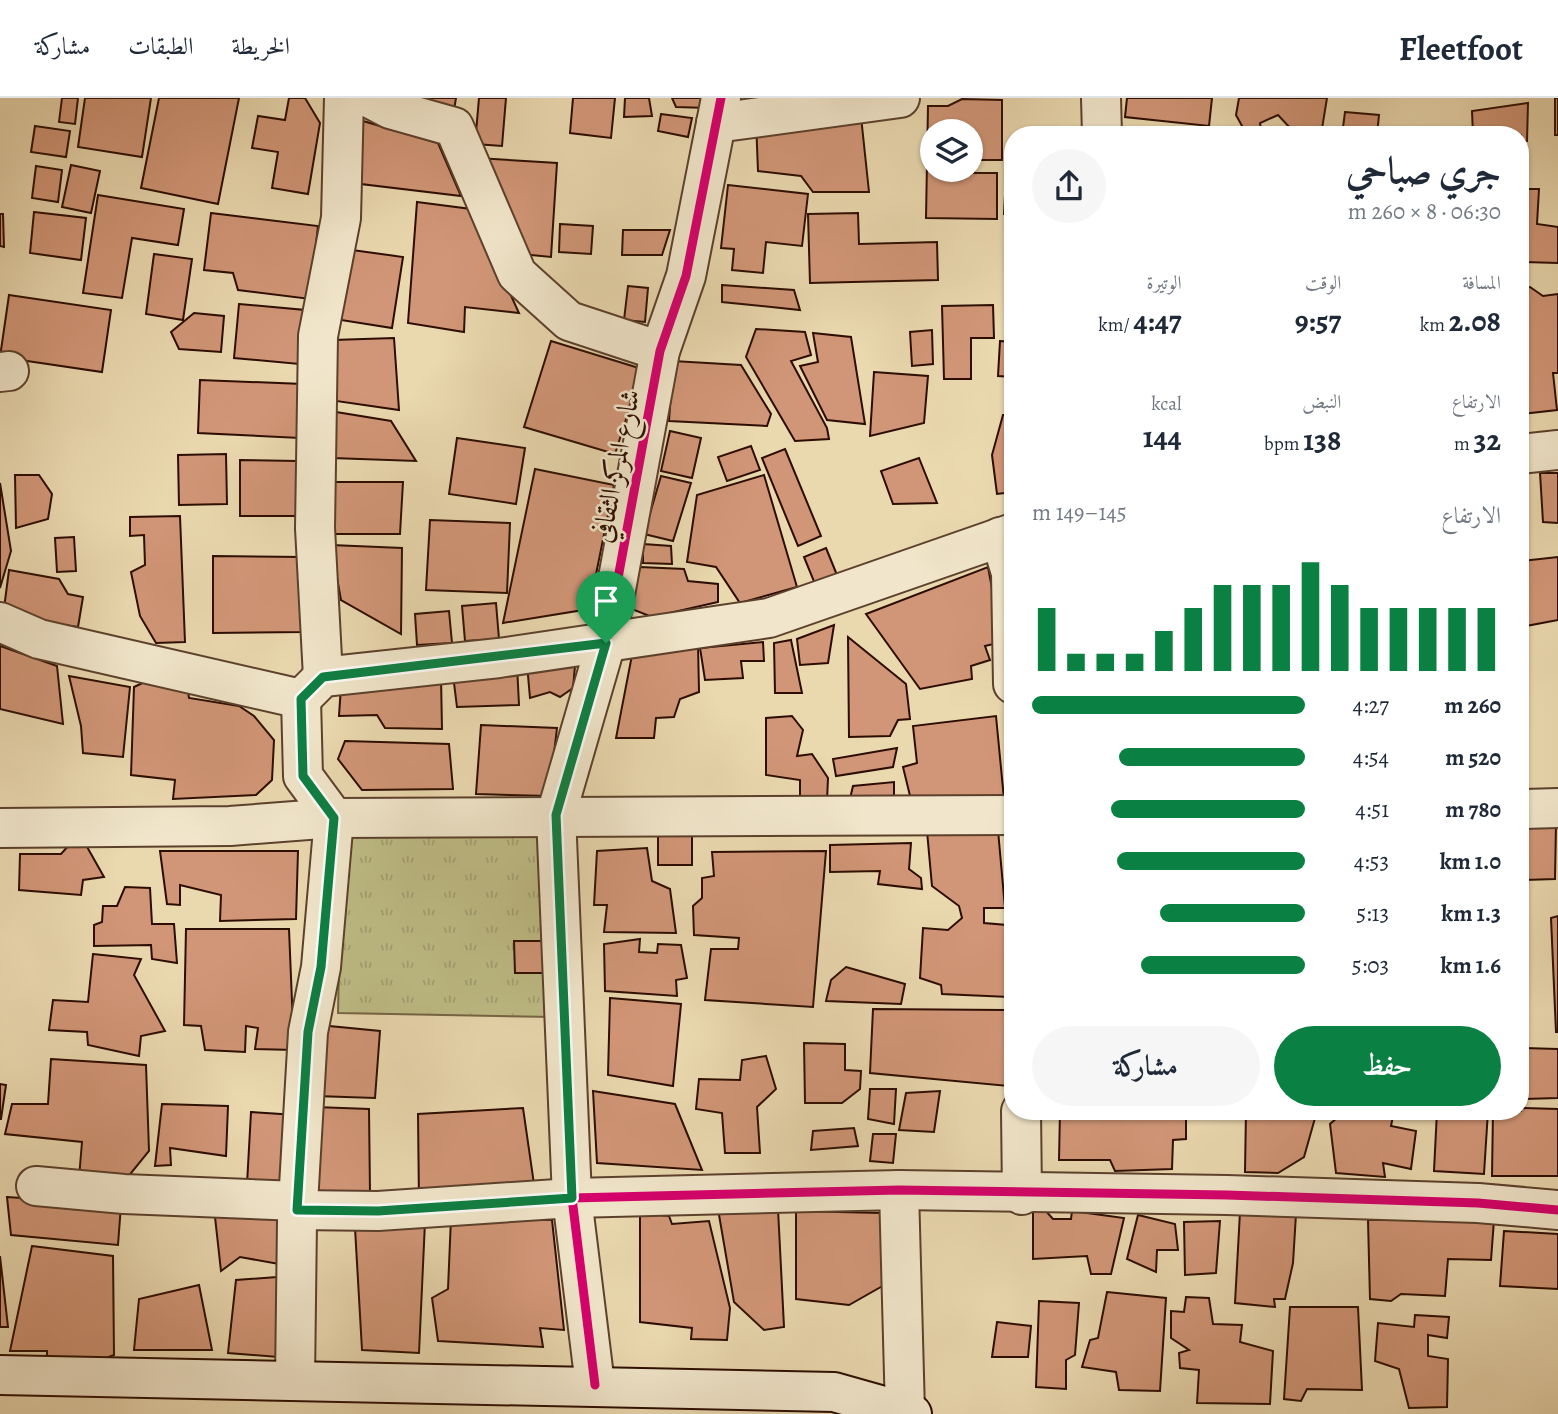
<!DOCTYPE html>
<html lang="ar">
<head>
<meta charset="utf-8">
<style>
  :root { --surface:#fff; --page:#f6f6f7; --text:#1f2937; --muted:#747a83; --line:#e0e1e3; --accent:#0b8043 }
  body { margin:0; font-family:Alegreya,Amiri,serif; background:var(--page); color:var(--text); direction:rtl; height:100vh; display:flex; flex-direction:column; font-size:26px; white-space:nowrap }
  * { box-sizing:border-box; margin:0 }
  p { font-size:23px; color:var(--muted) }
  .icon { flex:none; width:38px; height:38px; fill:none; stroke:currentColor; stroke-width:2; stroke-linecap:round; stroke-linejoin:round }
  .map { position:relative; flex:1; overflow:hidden; direction:ltr }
  .side { position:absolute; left:1004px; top:28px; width:525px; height:994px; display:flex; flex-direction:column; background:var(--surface); border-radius:28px; box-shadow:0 2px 5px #0004; direction:rtl }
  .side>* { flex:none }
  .controls { position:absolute; left:920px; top:21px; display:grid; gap:14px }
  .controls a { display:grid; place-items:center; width:63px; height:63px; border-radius:50%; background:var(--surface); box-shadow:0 2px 5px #0004; font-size:35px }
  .pin { position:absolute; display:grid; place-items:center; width:60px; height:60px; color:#fff; margin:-72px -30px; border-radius:50% 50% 50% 0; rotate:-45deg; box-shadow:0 0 7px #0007 }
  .pin .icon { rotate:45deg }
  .round { display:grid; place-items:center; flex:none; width:74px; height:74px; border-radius:37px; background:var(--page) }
  .summary { display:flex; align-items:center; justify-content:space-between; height:119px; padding:0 28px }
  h1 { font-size:38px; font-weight:600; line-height:52px }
  .metrics { display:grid; grid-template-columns:repeat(3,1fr); gap:10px; height:119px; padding:7px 28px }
  .metrics div { display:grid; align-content:center }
  .metrics b { font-size:30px; font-weight:600 }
  .metrics small { font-size:19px; font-weight:400 }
  .metrics p { font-size:19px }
  .chart { height:196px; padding:14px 28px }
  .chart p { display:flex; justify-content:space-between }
  .chart svg { width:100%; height:126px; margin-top:7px; stroke:var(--accent); stroke-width:6 }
  .action { display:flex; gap:14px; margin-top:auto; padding:14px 28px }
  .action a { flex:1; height:80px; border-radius:42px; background:var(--accent); color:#fff; font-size:28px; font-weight:600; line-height:80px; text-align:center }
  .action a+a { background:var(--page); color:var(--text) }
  ul { padding:0 28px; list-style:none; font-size:23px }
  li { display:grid; grid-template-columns:112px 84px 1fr; align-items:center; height:52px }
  li i { height:18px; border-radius:9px; background:var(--accent) }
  header { display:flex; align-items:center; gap:42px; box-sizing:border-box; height:98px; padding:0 35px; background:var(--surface); border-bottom:2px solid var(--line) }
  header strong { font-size:33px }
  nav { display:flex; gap:38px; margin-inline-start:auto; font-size:24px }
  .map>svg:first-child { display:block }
  .grass { fill:url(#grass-tufts); stroke:#766444; stroke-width:2 }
  .building { fill:#d19677; stroke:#2d0d01; stroke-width:2; fill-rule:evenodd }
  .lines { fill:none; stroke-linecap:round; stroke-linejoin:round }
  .minor-casing { stroke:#5c402c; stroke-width:42 }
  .secondary-casing { stroke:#2d0d01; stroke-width:42 }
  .minor { stroke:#f1e6cb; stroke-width:38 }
  .secondary { stroke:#f1e6cb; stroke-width:38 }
  .cycleway-casing { stroke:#f1e6cb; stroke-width:13 }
  .cycleway { stroke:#d6006c; stroke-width:9 }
  .route-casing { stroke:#fff; stroke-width:14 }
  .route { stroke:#0b8043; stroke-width:9 }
  .labels { text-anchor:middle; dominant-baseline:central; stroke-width:5; stroke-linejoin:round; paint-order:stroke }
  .street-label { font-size:28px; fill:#2d0d01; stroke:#f1e6cb }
</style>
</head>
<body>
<header>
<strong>Fleetfoot</strong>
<nav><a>الخريطة</a><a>الطبقات</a><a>مشاركة</a></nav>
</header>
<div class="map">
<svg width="1558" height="1316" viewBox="0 0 1558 1316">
  <defs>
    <pattern id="grass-tufts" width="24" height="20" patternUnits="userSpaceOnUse" patternTransform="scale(1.75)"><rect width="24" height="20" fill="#bebc86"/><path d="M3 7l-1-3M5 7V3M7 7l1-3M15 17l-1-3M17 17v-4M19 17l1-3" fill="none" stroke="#a4a072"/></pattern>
  </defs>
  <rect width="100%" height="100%" fill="#ead8af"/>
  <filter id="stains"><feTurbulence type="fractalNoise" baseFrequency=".00286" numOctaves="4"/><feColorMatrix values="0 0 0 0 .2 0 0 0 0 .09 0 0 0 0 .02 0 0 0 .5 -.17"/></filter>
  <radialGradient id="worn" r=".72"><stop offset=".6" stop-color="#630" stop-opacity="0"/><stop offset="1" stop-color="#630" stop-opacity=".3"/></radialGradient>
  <path class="grass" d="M342 726 555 731 552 919 338 915Z"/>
  <g class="building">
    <path d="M62 0H78L75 26 59 24Z"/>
    <path d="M85 0H151L142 59 78 49Z"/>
    <path d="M159 0H239L218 106 141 90Z"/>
    <path d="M289 0H305L320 25 308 96 272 90 278 54 252 50 258 18 285 22Z"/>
    <path d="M416 0H456L453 18Z"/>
    <path d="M479 0H506L502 48 475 46Z"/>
    <path d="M573 0H615L611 40 570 35Z"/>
    <path d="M625 0H649L652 18 624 19Z"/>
    <path d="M672 0H707V10L676 9Z"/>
    <path d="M1127 0H1212L1209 28 1125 19Z"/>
    <path d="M1239 0H1327L1321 37H1292L1293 33 1278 17 1260 25 1262 37H1247L1236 17Z"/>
    <rect x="1555" y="0" width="3" height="37"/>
    <path d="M962 1 1002 2V62H974V75H997V121L926 120 928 8H948ZM933 33H971V72H933Z"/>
    <path d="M1528 5 1527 43H1521V37H1473L1472 13Z"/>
    <path d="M860 9 869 94H813L801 78 758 73 756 23Z"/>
    <path d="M1345 14 1379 17 1377 37H1342Z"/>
    <path d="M661 16 692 20 688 39 658 33Z"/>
    <path d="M363 23 438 45 461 98 361 86Z"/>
    <path d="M35 28 70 33 66 59 31 54Z"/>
    <path d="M1087 29V37H1057V30Z"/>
    <path d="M477 60 557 65 551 159 521 156Z"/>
    <path d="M71 67 100 73 91 115 62 109Z"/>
    <path d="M36 68 62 72 58 104 32 100Z"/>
    <path d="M1006 78 1013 79V117L1004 116Z"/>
    <path d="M728 87 808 96 802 148 766 144 763 175 732 172 734 151 721 150Z"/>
    <path d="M1521 91H1539L1537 126 1558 129V165L1521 164Z"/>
    <path d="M98 97 184 111 178 147 132 140 122 200 83 195Z"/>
    <path d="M417 104 471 111 519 215 465 209 464 234 408 225Z"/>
    <path d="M34 114 86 120 81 162 30 155Z"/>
    <path d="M211 115 318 128 310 201 238 192 233 175 204 172Z"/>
    <path d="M858 115 859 146 937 144 938 182 810 185 808 116Z"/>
    <path d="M0 116H3L4 149 0 148Z"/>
    <path d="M560 126 593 128 591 156 559 154Z"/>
    <path d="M623 132H670L662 157H622Z"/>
    <path d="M352 152 403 159 392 230 341 222Z"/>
    <path d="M154 156 192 161 183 222 146 216Z"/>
    <path d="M722 187 794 192 800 212 722 204Z"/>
    <path d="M628 188 648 190 645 224 624 222Z"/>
    <path d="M1530 189 1543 198 1558 196V275H1553L1557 312 1521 316V192Z"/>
    <path d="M9 197 111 212 102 274 0 259Z"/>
    <path d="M239 206 305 212 299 266 234 260Z"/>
    <path d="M993 207 994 240H971V281H944L942 208Z"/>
    <path d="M194 215 224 218 221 254 179 251 171 234Z"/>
    <path d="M756 231 805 234 811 257 791 263 827 330 829 341 795 343 746 259Z"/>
    <path d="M932 232 933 266 912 268 910 234Z"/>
    <path d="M813 235 851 239 865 326 827 322 800 268 818 264Z"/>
    <path d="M394 240 399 312 336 303 333 242Z"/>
    <path d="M551 243 642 271 615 356 524 329Z"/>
    <path d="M1000 243 1013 244V279L998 278Z"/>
    <path d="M673 263 741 267 771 316 767 328 669 323Z"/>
    <path d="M874 274 928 278 924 325 870 338Z"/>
    <path d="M200 282 303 286 300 340 198 335Z"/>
    <path d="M330 313 391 323 416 363 332 360Z"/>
    <path d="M1003 317H1013V394L997 396 992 357Z"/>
    <path d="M670 333 701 340 692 380 661 373Z"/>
    <path d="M457 340 525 350 516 406 449 396Z"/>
    <path d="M751 348 760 372 727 383 718 359Z"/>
    <path d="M785 351 821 438 798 448 762 360Z"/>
    <path d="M226 356 227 406 179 407 178 357Z"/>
    <path d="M919 360 937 405 893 406 881 373Z"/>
    <path d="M240 362 297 363 296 418H240Z"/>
    <path d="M535 371 614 387 589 511 503 525Z"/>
    <path d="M1540 375H1558V425L1543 424Z"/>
    <path d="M15 377H39L52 396 48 421 16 430Z"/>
    <path d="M764 377 797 489 740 505 716 469 687 464 697 397Z"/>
    <path d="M661 378 691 385 673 443 644 436Z"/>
    <path d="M331 384H403L400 436H328Z"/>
    <path d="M0 385 11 453 0 490Z"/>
    <path d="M180 418 185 544 156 545 140 518 131 474 145 467 144 437 130 438V419Z"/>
    <path d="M430 422 510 425 507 495 426 492Z"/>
    <path d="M74 439 76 473 57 474 55 440Z"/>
    <path d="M643 446 671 448 672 466 643 465Z"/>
    <path d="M331 447 402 450 401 536 341 502Z"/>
    <path d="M826 450 837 477 815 486 804 459Z"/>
    <path d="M213 458 303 459V534L213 535Z"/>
    <path d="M1558 459V522L1526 528 1521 493V463Z"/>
    <path d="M640 469 684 471 688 483 718 486V504L652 519 629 510Z"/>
    <path d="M988 469 1002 544 985 548 990 562 971 568 972 581 920 591 866 516Z"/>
    <path d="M9 472 59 481 68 496 83 499 78 529 3 518Z"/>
    <path d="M496 505 499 541 465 543 462 508Z"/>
    <path d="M449 513 452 545 417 547 415 516Z"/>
    <path d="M834 527 828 565 800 567 797 541Z"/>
    <path d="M848 539 906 586 910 621 898 622 890 638 849 639Z"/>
    <path d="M791 542 802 595H775L774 545Z"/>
    <path d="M763 544 764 563H741L743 580 705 582 700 550Z"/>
    <path d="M698 545 699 594 680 601 674 619 656 620 654 640H616L632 557Z"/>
    <path d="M0 548 57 568 63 626 0 611Z"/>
    <path d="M564 561 575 568 573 590 560 599 550 594 530 600 527 566Z"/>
    <path d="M517 567 519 607 457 609 453 577Z"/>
    <path d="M69 578 130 589 123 659 83 655 81 628Z"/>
    <path d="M441 579 442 631 385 630 377 617 339 618 341 588Z"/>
    <path d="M153 580 187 584 189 600 239 608 254 618 274 642 272 682 256 697 173 701 175 682 131 677 134 589Z"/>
    <path d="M792 618 803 632 797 658 812 656 828 680 827 703 800 702V682L766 677V620Z"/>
    <path d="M996 618 1004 701 911 702 903 669 917 665 913 628Z"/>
    <path d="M481 627 557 630 549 698 476 696Z"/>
    <path d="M345 643 449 646 453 691 362 692 338 661Z"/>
    <path d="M897 650 893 669 836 678 833 661Z"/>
    <path d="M894 684V706L848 709 853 688Z"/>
    <path d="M1521 727H1556L1555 781 1521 782Z"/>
    <path d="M998 732 1005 810H984V825L1007 827 1009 899 942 896 941 887 920 880 923 830 948 832 962 820 959 808 932 788 927 733Z"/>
    <rect x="658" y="735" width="34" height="32"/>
    <path d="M911 745 909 771 921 780 922 791 878 786 880 773 830 774V747Z"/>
    <path d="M69 747H86L104 779 83 782 81 797 19 792 20 756H61Z"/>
    <path d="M647 750 652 783 670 791 676 835 604 834 607 807H594L597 753Z"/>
    <path d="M160 753H298L296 821 220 823 221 797 180 787V807L167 806Z"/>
    <path d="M826 753 813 909 705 902 711 851H738L739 840 694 837 693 808 702 800V780L714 778 712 754Z"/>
    <path d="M125 789 150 790 152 826H174L177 865 152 861 151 847 94 848V827L102 824 103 808H117Z"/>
    <path d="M1558 818V934H1556L1551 820Z"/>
    <path d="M186 831H289L294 952 255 951 258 930 246 928 245 954 205 952 201 928 184 927Z"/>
    <path d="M640 841 639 854 657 855 658 846 681 847 687 880 676 882 677 898 605 893 604 846Z"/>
    <path d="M514 843H544V875H515Z"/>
    <path d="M93 856 141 861 134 877 165 933 141 938 139 958 88 947 87 934 49 932 53 902 88 904Z"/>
    <path d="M846 869 905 886 901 906 826 903 831 882Z"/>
    <path d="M610 900 681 906 673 988 608 977Z"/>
    <path d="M873 911 1005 912 1008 988 870 975Z"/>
    <path d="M319 927 380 933 375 1000 316 998Z"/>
    <path d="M804 945 845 946V972L861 973 860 991 842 1005H805Z"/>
    <path d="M1521 950 1558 951V1000L1521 1001Z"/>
    <path d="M766 958 776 991 757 1009 760 1055H725L722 1015 696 1011 699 981 740 982 742 962Z"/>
    <path d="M51 961 146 967 149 1053 123 1085 79 1080 82 1044 5 1036 12 1006H48Z"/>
    <path d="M0 986 6 987 1 1021H0Z"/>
    <path d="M870 991H896L894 1026 868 1021Z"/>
    <path d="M593 993 675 1006 702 1072 597 1065Z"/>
    <path d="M940 993 934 1034 899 1032 906 995Z"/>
    <path d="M162 1006 228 1008 226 1058 170 1050 171 1067 155 1068Z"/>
    <path d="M315 1009 369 1011 370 1096 304 1092Z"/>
    <path d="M523 1010 535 1093 419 1104 418 1016Z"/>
    <path d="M1521 1010 1558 1011V1078H1492L1493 1013H1521Z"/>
    <path d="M1060 1013H1186V1041L1173 1042 1172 1071 1115 1073 1110 1062H1059Z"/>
    <path d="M1246 1013H1317L1304 1059 1278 1075 1245 1074Z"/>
    <path d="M1345 1013H1394L1391 1028 1416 1033 1411 1071 1383 1065 1385 1079 1336 1075 1330 1026Z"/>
    <path d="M1437 1013H1488L1484 1076 1434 1073Z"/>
    <path d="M251 1014 296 1017 290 1088 247 1086Z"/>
    <path d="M854 1030 858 1048 811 1052 813 1033Z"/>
    <path d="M873 1036H896L893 1065 870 1063Z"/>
    <path d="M7 1099 121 1107 118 1147 11 1137Z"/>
    <path d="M274 1108 290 1168 240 1159 221 1173 214 1110Z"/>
    <path d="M718 1111H778L784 1229 764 1232 734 1204Z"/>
    <path d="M1033 1111 1045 1112 1053 1121H1071L1072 1113 1124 1120 1111 1176H1091L1087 1158 1033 1161Z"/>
    <path d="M796 1113 881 1115 886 1186 849 1207 796 1201Z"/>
    <path d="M1240 1114 1296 1116 1293 1165 1285 1201H1274L1275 1209 1235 1205Z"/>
    <path d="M640 1115 669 1118 672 1126 709 1123 730 1210 727 1242 691 1241 692 1230 640 1224Z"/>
    <path d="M1138 1117 1175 1126 1178 1152H1157L1156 1174 1127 1161Z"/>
    <path d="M451 1120 552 1122 564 1232 540 1230 543 1249 438 1243 432 1200 448 1191Z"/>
    <path d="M1368 1122H1494L1491 1162 1448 1161 1445 1198 1401 1196 1391 1203 1370 1201Z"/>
    <path d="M1220 1123 1216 1175 1185 1177 1184 1124Z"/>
    <path d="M425 1124 419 1255 362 1252 355 1130Z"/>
    <path d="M1504 1133 1558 1136V1191L1500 1188Z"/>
    <path d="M32 1148 113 1158 114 1257 90 1266 47 1264V1253H10Z"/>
    <path d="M0 1158 8 1229H0Z"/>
    <path d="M290 1178V1260L228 1255 236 1182Z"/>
    <path d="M199 1187 212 1252H134L139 1201Z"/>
    <path d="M1107 1194 1166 1200 1160 1293 1119 1292 1116 1274 1082 1269 1090 1242 1098 1240Z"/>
    <path d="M1186 1199 1209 1200 1213 1226 1242 1227 1240 1244 1273 1253 1270 1306 1197 1305 1199 1272 1180 1270 1179 1255 1189 1252 1171 1240V1213L1184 1214Z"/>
    <path d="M1039 1203 1079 1205 1075 1257 1066 1262V1291L1036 1289Z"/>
    <path d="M1290 1209H1358L1362 1292 1307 1291 1301 1303 1284 1301Z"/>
    <path d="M1415 1217 1449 1219 1447 1240 1428 1237V1258L1448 1261 1447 1309 1409 1310 1399 1271 1375 1263 1378 1225 1414 1229Z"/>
    <path d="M997 1224 1031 1228 1028 1259H992Z"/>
  </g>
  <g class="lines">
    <defs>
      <g id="minor">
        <path d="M369 0 390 11 454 29 517 176 569 223 660 253"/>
        <path d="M1101 0 1102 37"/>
        <path d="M716 25 900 0"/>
        <path d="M0 274 9 273"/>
        <path d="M1521 356 1558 352"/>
        <path d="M1000 439 1011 475 1013 586"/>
        <path d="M0 524 39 541 301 601 303 678 334 720 321 869 308 934 297 1123 295 1282"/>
        <path d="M323 579 315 430 318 238 341 120 344 0"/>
        <path d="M301 601 323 579 499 560 769 520 1013 435"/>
        <path d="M1521 711 1558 710"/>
        <path d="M0 730 230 728 334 720 1013 717"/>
        <path d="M1021 1013 1022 1097"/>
        <path d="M36 1088 124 1096 298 1103"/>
        <path d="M899 1092 905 1314"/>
        <path d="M297 1112 378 1113 572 1100 899 1092 1227 1097 1478 1105 1558 1112"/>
        <path d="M595 1287 572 1100 556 717 606 545 660 253 686 178 721 0"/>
      </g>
      <path id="secondary" d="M0 1277 834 1294 912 1316"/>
    </defs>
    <use href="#minor" class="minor-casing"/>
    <use href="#secondary" class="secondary-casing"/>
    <use href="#minor" class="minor"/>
    <use href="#secondary" class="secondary"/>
    <defs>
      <g id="cycleway">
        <path d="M297 1112 378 1113 572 1100 899 1092 1227 1097 1478 1105 1558 1112"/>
        <path d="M595 1287 572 1100 556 717 606 545 660 253 686 178 721 0"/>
      </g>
    </defs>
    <use href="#cycleway" class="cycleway-casing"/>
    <use href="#cycleway" class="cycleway"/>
  </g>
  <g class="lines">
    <defs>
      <path id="route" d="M606 545 556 717 572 1100 378 1113 297 1112 308 934 321 869 334 720 303 678 301 601 323 579Z"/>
    </defs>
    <use href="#route" class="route-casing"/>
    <use href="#route" class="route"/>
  </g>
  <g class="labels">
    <g class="street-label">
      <text transform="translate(616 368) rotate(-79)">شارع المركز الثقافي</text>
    </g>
  </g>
  <rect width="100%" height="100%" filter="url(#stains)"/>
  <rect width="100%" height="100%" fill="url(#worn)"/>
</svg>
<div class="controls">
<a><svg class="icon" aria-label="layers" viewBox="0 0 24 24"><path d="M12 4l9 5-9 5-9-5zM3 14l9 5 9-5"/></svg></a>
</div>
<div class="pin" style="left:606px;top:545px;background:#1e9e55"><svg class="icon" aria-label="arrive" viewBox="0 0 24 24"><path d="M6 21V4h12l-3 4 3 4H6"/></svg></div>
<section class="side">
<div class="summary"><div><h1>جري صباحي</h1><p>06:30 · 8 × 260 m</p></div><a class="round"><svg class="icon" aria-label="share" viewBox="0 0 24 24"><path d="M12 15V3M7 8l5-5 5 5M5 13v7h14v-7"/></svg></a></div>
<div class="metrics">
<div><p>المسافة</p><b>2.08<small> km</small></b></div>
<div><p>الوقت</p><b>9:57</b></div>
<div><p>الوتيرة</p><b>4:47<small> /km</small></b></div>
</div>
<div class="metrics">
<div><p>الارتفاع</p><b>32<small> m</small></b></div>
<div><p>النبض</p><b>138<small> bpm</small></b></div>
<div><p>kcal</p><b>144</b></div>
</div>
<div class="chart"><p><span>الارتفاع</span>145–149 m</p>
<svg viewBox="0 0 160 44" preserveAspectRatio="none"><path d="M5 44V22M15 44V38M25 44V38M35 44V38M45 44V30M55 44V22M65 44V14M75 44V14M85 44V14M95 44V6M105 44V14M115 44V22M125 44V22M135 44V22M145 44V22M155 44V22"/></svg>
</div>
<ul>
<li><b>260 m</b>4:27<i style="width:100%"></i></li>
<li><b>520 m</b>4:54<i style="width:68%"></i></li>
<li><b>780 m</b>4:51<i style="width:71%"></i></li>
<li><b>1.0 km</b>4:53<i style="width:69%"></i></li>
<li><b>1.3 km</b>5:13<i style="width:53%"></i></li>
<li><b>1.6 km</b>5:03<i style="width:60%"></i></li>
</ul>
<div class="action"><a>حفظ</a><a>مشاركة</a></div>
</section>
</div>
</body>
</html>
